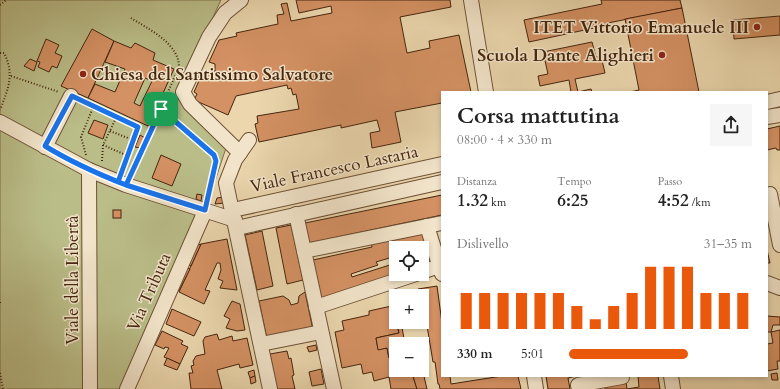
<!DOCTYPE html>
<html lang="it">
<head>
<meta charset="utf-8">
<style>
  :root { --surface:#fff; --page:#f6f6f6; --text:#222; --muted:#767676; --accent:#ea580c }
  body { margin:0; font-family:Cardo,serif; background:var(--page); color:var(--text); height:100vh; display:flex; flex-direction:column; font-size:15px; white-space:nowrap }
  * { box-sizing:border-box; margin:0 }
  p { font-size:13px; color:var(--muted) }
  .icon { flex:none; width:22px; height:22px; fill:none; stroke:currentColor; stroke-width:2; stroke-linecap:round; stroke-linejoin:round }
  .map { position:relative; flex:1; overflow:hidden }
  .panel { position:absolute; left:441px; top:91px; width:327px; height:286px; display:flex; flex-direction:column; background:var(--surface); border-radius:0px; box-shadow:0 2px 6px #0003 }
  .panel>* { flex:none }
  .buttons { position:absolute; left:389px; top:241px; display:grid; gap:8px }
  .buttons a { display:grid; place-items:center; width:40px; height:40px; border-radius:0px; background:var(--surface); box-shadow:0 2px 6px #0003; font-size:20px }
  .pin { position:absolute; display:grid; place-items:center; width:34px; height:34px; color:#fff; margin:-17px; border-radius:8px; box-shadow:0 2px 6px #0006 }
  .round { display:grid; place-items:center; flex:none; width:42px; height:42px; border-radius:0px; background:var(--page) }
  .summary { display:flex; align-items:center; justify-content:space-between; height:68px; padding:0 16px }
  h1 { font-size:22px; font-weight:700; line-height:30px }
  .figures { display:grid; grid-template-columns:repeat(3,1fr); gap:6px; height:68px; padding:4px 16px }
  .figures div { display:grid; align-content:center }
  .figures b { font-size:17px; font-weight:700 }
  .figures small { font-size:11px; font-weight:400 }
  .figures p { font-size:11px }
  .chart { height:112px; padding:8px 16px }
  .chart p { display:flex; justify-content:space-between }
  .chart svg { width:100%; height:72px; margin-top:4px; stroke:var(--accent); stroke-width:6 }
  ul { padding:0 16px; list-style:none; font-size:13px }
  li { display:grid; grid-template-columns:64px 48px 1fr; align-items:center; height:30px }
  li i { height:10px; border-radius:5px; background:var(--accent) }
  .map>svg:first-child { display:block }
  .green { fill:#babd88; stroke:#7f714b }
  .building { fill:#d49163; stroke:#44250e; fill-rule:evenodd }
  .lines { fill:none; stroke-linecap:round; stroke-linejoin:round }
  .minor-casing { stroke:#6e5136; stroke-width:16 }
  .path { stroke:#44250e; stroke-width:2; stroke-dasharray:1 2; stroke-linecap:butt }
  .minor { stroke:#f2e4ca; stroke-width:14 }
  .route-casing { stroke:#fff; stroke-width:8 }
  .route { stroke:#1a73e8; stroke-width:5 }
  .poi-dot { fill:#8f2418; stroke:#f2e4ca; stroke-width:1.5 }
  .labels { text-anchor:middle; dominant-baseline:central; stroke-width:3; stroke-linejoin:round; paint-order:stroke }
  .poi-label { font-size:17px; font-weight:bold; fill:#44250e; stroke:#f2e4ca; text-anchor:end }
  .street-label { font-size:17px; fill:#44250e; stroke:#f2e4ca }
</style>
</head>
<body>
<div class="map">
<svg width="780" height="389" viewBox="0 0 780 389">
  <rect width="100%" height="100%" fill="#ebd6ad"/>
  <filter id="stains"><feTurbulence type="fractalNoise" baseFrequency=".005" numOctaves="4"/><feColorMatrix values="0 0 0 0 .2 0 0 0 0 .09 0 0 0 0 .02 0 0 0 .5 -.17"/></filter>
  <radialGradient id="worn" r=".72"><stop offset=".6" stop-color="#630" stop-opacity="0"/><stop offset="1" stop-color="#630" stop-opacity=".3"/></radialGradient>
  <path class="green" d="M0 0H221L176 97 226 148 205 211 123 389H0Z"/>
  <g class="building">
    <path d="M296 0H450L451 7 400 17 407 53 430 48 429 41 459 35 471 92H442V103L395 112 401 142 372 148 370 133 380 131 377 120 341 128V125L259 142 255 124 258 123 257 116 299 109 296 94 293 95 291 88 288 89 287 85 236 96 228 115 194 100 197 94 194 92 202 74 215 71V64L209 62 219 40 237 36 236 33 278 24 277 15 284 14 281 4 287 3 291 21 332 13 331 6 299 13Z"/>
    <path d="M601 0H680L682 8 608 23V25L529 42 524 20 602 4Z"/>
    <path d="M682 8 699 92H630L639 90 625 19Z"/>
    <path d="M780 16V35L734 39 733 20Z"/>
    <path d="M92 29 114 41 88 98 61 86Z"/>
    <path d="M46 39 59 45 55 53 62 56 57 68 52 66 49 72 38 67 40 62 37 61Z"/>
    <path d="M114 41 131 48 135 43 155 53 153 60 174 69 148 126 88 98 95 84 115 92 125 69 105 62ZM145 78 152 81 140 106 134 103Z"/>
    <path d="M592 42 596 57 601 56 605 73 575 79 578 92 591 89 592 92H571L569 80 540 86 538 76 548 74 543 52Z"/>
    <path d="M30 59 37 62 34 71 24 66Z"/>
    <path d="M94 120 108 125 103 139 88 133Z"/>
    <path d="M780 126V150H777L776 148 767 150V129Z"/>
    <path d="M140 135 145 138 141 148 135 147Z"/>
    <path d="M161 155 181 164 172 186 152 178Z"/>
    <path d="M197 194 202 195 201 201 196 199Z"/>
    <path d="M442 195V215L309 243 305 223Z"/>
    <path d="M224 197 225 203 215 204 217 198Z"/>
    <rect x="113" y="210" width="8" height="8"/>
    <path d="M291 225 303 280 287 284 276 228Z"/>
    <path d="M262 231 273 286 257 290 245 235Z"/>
    <path d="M422 232 431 262 422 265V248H396V256L376 262 378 265 351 274 352 277 396 263V274L322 301 313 260 372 247 371 243Z"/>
    <path d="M227 239 237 290 220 288 223 281 218 279 221 270 220 263H217L205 290 210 291 204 304 179 292 201 244Z"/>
    <path d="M201 244 191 266 186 264 195 246Z"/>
    <path d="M767 250 770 263H767Z"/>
    <path d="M185 267 190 269 179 291 175 289Z"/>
    <path d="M437 286 442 323V376H450L451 384 502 376H518L521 389H440L439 384H438L435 362H433L427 326 425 327 422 314V296H419L418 289Z"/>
    <path d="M305 292 313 330 267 339 259 301 283 296 289 300 291 305 298 303 299 296Z"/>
    <path d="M232 301 240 304 245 330 237 331 226 328 230 319 224 316Z"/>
    <path d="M396 305V322L399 333 376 338 378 349 387 348 389 358 396 357V370H411L417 389H391L389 377 374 381 372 372 363 374 361 364 342 368 335 332 344 330 342 321 369 315V311Z"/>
    <path d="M172 309 201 322 194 336 166 324Z"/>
    <path d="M767 316 780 317V325H773L771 332H767Z"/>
    <path d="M397 322H401L405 344 414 342 415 344H396V357L389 358 387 348 378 350 376 338 399 333Z"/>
    <path d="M780 330V361H777L778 369 767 371V344L773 343 771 332Z"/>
    <path d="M162 331 183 341 181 344 188 347 180 364 164 357 169 348 165 347 164 349 155 345Z"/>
    <path d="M217 334 219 340 232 336 233 341 247 338 253 365 240 368 239 364 217 370 222 389H191L189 373H193L191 366 194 365 193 361 196 356 205 354 203 341 205 337Z"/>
    <path d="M316 345 317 350 309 352 307 347Z"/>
    <path d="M287 351 289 359 291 358 294 375 292 376 295 389H277L270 354Z"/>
    <path d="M167 358 180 364 177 370 164 365Z"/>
    <path d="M422 368 427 389H417L411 370H422Z"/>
    <path d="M321 369 324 384 312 386 309 372Z"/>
    <path d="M254 370 255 376 250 378 248 372Z"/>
    <path d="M777 373 778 380H772L771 374Z"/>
    <path d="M255 376 256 382 251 384 250 378Z"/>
    <path d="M546 376H576L568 378 570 389H548Z"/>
    <path d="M638 376H658L660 389H605L604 385 626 382 627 389 639 387Z"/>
  </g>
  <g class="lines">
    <defs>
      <g id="minor">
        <path d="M471 0 486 92"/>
        <path d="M767 102 780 99"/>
        <path d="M767 117 780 115"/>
        <path d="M0 122 89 170 126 185 235 220"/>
        <path d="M249 140 235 160 226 183 270 389"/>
        <path d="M45 147 71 96"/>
        <path d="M240 153 190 104 183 92 209 37 225 13 241 0"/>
        <path d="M89 170 90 389"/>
        <path d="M770 194 780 245"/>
        <path d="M233 210 442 164"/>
        <path d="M296 214 334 389"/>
        <path d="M427 226 442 274"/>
        <path d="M237 228 442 182"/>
        <path d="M304 251 442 223"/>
        <path d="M422 272 442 265"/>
        <path d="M767 283 780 288"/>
        <path d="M316 307 416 274"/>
        <path d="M261 344 321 332"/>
        <path d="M534 376 536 389"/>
        <path d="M671 376 673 389"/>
        <path d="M127 389 205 211"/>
        <path d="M579 389 578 385 622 377V376"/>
      </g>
    </defs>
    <use href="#minor" class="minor-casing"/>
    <g class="path">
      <path d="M0 5 6 0"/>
      <path d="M131 18C148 29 179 43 179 67L132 173"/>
      <path d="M0 53H4C15 75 8 89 0 110"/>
      <path d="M11 76 59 92"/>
      <path d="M82 100 138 127 123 169"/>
      <path d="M161 109 214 155 216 161 208 198"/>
      <path d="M110 131 133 140"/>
      <path d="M103 145 128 156"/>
      <path d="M86 155 81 137 94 105"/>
      <path d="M102 161 103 145 117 116"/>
      <path d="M0 302V304"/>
      <path d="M0 373 3 389"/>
    </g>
    <use href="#minor" class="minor"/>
  </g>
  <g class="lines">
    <defs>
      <path id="route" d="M161 109 126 185 118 182 138 127 72 96 45 146C71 162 98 174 126 185L205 210 216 161 214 155 161 109"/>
    </defs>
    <use href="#route" class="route-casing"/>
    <use href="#route" class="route"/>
  </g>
  <g class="poi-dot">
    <circle cx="757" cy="27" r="4"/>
    <circle cx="662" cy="55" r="4"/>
    <circle cx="83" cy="74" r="4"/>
  </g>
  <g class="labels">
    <g class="poi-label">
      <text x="749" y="27">ITET Vittorio Emanuele III</text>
      <text x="654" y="55">Scuola Dante Alighieri</text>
      <text x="91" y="74" text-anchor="start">Chiesa del Santissimo Salvatore</text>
    </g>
    <g class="street-label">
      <text transform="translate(334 169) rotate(-12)">Viale Francesco Lastaria</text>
      <text transform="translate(72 280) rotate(-90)">Viale della Libertà</text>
      <text transform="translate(149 292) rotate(-66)">Via Tributa</text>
    </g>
  </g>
  <rect width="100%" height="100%" filter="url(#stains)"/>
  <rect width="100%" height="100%" fill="url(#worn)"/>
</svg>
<div class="buttons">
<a><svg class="icon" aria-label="locate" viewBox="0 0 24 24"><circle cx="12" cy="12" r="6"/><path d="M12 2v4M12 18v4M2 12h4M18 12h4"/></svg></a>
<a>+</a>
<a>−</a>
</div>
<div class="pin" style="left:161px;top:109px;background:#1e9e55"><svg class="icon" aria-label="arrive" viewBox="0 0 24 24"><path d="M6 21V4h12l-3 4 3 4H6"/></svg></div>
<section class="panel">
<div class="summary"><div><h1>Corsa mattutina</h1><p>08:00 · 4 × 330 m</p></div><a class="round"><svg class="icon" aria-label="share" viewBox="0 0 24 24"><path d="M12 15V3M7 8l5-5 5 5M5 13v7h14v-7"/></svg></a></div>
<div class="figures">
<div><p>Distanza</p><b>1.32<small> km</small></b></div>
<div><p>Tempo</p><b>6:25</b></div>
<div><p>Passo</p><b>4:52<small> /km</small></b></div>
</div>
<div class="chart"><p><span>Dislivello</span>31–35 m</p>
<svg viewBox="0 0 160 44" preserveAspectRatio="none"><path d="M5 44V22M15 44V22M25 44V22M35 44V22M45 44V22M55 44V22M65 44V30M75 44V38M85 44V30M95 44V22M105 44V6M115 44V6M125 44V6M135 44V22M145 44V22M155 44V22"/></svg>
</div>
<ul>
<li><b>330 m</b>5:01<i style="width:65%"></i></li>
</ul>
</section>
</div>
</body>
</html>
